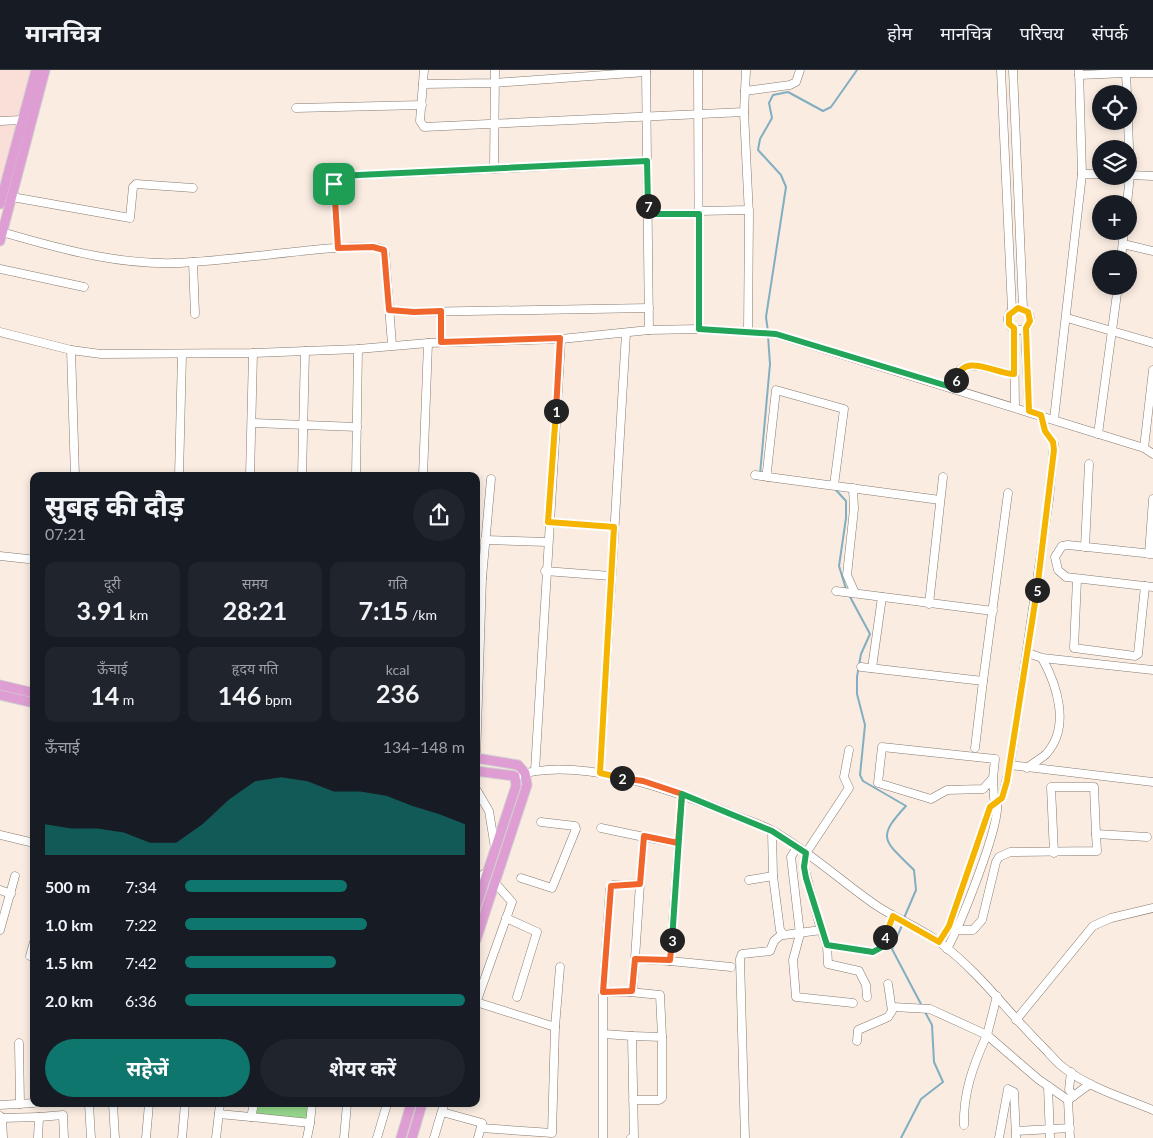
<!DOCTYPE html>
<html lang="hi">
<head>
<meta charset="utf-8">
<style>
  :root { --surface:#171b24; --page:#20242c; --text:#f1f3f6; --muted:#9ea1a6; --line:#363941; --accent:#0f766e }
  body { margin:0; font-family:Lato,"Noto Sans Devanagari",sans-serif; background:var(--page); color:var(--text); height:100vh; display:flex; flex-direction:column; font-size:19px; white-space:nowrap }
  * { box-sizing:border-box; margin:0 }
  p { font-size:16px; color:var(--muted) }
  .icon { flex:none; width:28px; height:28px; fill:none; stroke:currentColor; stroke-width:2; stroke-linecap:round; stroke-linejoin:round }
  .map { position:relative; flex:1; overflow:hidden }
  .details { position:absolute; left:30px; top:402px; width:450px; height:635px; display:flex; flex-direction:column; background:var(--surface); border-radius:10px; box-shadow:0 2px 8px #0003 }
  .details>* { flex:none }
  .fabs { position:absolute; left:1092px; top:15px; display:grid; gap:10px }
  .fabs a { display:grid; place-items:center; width:45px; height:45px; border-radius:50%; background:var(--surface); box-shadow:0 2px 8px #0003; font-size:25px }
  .pin { position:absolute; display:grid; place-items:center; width:42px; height:42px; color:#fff; margin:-21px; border-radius:10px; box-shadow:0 2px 8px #0006 }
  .km { position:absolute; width:25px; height:25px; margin:-12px; border-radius:50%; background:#222; color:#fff; font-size:14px; line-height:25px; text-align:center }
  .round { display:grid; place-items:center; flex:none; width:52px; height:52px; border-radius:26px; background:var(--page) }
  .summary { display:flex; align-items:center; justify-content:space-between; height:85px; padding:0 15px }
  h1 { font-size:28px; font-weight:700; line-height:38px }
  .metrics { display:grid; grid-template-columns:repeat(3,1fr); gap:8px; height:85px; padding:5px 15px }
  .metrics div { display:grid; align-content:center; border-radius:10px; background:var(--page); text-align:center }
  .metrics b { font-size:25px; font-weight:700 }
  .metrics small { font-size:14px; font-weight:400 }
  .metrics p { font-size:14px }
  .chart { height:140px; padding:10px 15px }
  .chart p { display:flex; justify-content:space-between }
  .chart svg { width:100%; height:90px; margin-top:5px; fill:var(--accent); opacity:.7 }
  .cta { display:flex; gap:10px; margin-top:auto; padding:10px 15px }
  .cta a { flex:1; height:58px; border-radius:30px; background:var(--accent); color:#fff; font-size:20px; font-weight:700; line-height:58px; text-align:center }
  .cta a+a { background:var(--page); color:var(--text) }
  ul { padding:0 15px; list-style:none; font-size:16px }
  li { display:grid; grid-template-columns:80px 60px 1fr; align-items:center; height:38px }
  li i { height:12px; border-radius:6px; background:var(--accent) }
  header { display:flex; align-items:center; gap:30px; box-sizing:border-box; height:70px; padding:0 25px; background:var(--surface); border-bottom:1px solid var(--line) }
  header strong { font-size:24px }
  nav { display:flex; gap:28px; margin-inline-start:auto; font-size:18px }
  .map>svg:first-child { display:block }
  .industrial { fill:#f9dfd8 }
  .green { fill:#96d88b }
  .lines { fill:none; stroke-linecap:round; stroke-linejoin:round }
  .stream { stroke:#82aec1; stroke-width:2 }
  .minor-casing { stroke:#867a70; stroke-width:9 }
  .major-casing { stroke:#d1d0cf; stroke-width:11 }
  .minor { stroke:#fff; stroke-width:8 }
  .major { stroke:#de9ed3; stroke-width:9 }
  .split-1-casing { stroke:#fff; stroke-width:10 }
  .split-2-casing { stroke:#fff; stroke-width:10 }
  .split-3-casing { stroke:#fff; stroke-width:10 }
  .split-4-casing { stroke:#fff; stroke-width:10 }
  .split-5-casing { stroke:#fff; stroke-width:10 }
  .split-6-casing { stroke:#fff; stroke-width:10 }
  .split-7-casing { stroke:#fff; stroke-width:10 }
  .split-8-casing { stroke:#fff; stroke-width:10 }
  .split-1 { stroke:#f0652b; stroke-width:6 }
  .split-2 { stroke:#f5b400; stroke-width:6 }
  .split-3 { stroke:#f0652b; stroke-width:6 }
  .split-4 { stroke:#22a559; stroke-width:6 }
  .split-5 { stroke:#f5b400; stroke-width:6 }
  .split-6 { stroke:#f5b400; stroke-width:6 }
  .split-7 { stroke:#22a559; stroke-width:6 }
  .split-8 { stroke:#22a559; stroke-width:6 }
</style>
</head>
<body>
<header>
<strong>मानचित्र</strong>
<nav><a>होम</a><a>मानचित्र</a><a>परिचय</a><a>संपर्क</a></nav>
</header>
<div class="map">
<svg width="1153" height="1068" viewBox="0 0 1153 1068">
  <rect width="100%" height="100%" fill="#faece1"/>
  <path class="industrial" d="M0 0H32L0 120Z"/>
  <path class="green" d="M258 1034H308L307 1049 256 1044Z"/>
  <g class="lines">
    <g class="stream">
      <path d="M768 262 766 247 786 117 781 105 758 80 760 69 772 48 769 33 773 25 788 22 823 41 831 37 857 0"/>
      <path d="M760 404 770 294 768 266"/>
      <path d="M835 419 846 431V448L839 496 846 519"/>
      <path d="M849 525 870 564 861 584 857 607V624L865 655 860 705 863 711 906 736C875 769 885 771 914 800L916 820 904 848"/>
      <path d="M903 853 892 879 922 936"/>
      <path d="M901 1068 921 1029 943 1012 934 992 932 955 924 940"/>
    </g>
    <defs>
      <g id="minor">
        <path d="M424 0 420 51 424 57 744 42 746 0"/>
        <path d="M495 0 494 99 647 91 646 0"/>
        <path d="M698 0 699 259"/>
        <path d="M1001 0 1012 240"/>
        <path d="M1013 0 1023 238"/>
        <path d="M1079 0 1082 104H1101"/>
        <path d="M1079 5 1126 3"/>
        <path d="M423 14 494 13 646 2"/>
        <path d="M745 21 790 15 796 12 800 0"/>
        <path d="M1127 24 1126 3H1153"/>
        <path d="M296 38 422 35"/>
        <path d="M744 42 749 145 748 261"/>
        <path d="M0 51 22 50"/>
        <path d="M647 91 649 260"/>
        <path d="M1129 105 1153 106"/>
        <path d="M12 127 130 148 133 117 136 114 193 118"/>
        <path d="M1127 134 1130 105 1128 51"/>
        <path d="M699 141 749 140"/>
        <path d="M648 144H699"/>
        <path d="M2 162C63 180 129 198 193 192 236 189 279 183 322 179 341 178 361 175 379 178L384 180 385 184 392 275"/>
        <path d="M1123 174 1153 181"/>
        <path d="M338 178 334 114 335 107 338 106 494 99"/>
        <path d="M1121 189 1124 161"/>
        <path d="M193 192 195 244"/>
        <path d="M0 199 84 217"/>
        <circle cx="1019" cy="249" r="11"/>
        <path d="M389 240 414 242 649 238"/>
        <path d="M441 241V272"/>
        <path d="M1067 248 1153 273"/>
        <path d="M1014 258 1015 337"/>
        <path d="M1025 258 1029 341"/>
        <path d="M0 262 71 280 101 284 253 283 358 279 428 273 561 269 649 260 699 259 775 264 1144 378 1153 384"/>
        <path d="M71 280 75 406"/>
        <path d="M954 318C956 314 956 307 958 303 966 286 1001 304 1014 304"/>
        <path d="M1054 349 1082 104"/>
        <path d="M252 353 357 357"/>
        <path d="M1098 364 1118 216"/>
        <path d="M1144 378 1153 300"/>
        <path d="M755 405 768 407"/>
        <path d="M179 406 182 284"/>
        <path d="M250 406 253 283"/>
        <path d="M302 406 305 281"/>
        <path d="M356 406 358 279"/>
        <path d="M423 406 428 273"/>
        <path d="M834 415 844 339 776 320 767 401 768 407 940 430"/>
        <path d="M853 418 854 439 847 505 855 523"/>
        <path d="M548 452 614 457"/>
        <path d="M485 470 547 472"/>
        <path d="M1085 477 1089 394"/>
        <path d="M1149 484 1153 429"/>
        <path d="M1153 484 1068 475 1062 476 1055 487 1058 500 1066 507 1153 517"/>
        <path d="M0 486 28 489"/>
        <path d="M545 501 611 506"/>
        <path d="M476 508H482L476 688"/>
        <path d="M482 508 491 409"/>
        <path d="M1077 509 1074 578 1135 586 1138 584 1145 516"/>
        <path d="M836 521 993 541"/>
        <path d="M929 534 943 407"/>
        <path d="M1028 583 1042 588 1153 600"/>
        <path d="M861 597 983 611 975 678"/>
        <path d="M872 598 882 527"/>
        <path d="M983 611 1008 423"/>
        <path d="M849 680 844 707 849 718 806 783 804 797 821 860 827 875 828 894 859 901 866 915 867 927"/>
        <path d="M1010 695 1153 712"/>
        <path d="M1027 698C1033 693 1041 689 1046 684 1071 657 1057 615 1042 588"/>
        <path d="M535 701 561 269"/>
        <path d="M600 703 626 263"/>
        <path d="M515 706C577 685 669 719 727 742 742 749 759 753 773 761 810 782 842 812 877 836 897 849 920 858 939 872 979 901 1008 943 1043 977 1050 984 1056 992 1064 998 1090 1018 1124 1028 1153 1040"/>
        <path d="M993 708 995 689 882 677 878 713 931 729 947 720 983 719 993 708 994 728 997 732 1002 728 1010 695 1049 429 1054 374 1045 361 1041 345"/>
        <path d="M476 719 489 741 495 778"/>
        <path d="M682 724 670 891 731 897"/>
        <path d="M601 758 644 767"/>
        <path d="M772 761 773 806 780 860 784 865 821 860"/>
        <path d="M0 765 34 773"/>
        <path d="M797 777 791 787 800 864 793 890 796 927 853 933"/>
        <path d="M1054 783 1051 717H1094L1096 764 1147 767"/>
        <path d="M476 808 488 802"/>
        <path d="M521 808 552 818 576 759 575 756 541 752"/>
        <path d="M749 810 773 806"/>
        <path d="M0 820 11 824"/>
        <path d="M506 848 537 862 517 927"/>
        <path d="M0 860 15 806"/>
        <path d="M957 860H973L982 850 996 792 999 787 1010 782 1097 781 1096 764"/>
        <path d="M939 872 949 856 990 737 997 732C1001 755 960 855 947 879"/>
        <path d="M827 875 873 882 882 877 893 846"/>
        <path d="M30 886 34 872"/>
        <path d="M635 889 670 891"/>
        <path d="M603 922H630L633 918 640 814"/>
        <path d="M630 922 660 925 662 967"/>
        <path d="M476 932 555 957 552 1063 481 1058"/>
        <path d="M476 933 512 832 496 814"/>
        <path d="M893 937 930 939 987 965 1038 1009 1068 1030"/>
        <path d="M1016 950 1093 856 1111 848 1153 838"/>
        <path d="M555 957 560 897"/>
        <path d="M604 964 632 966"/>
        <path d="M987 965 997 926"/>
        <path d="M857 971 858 960 888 947 892 941 888 914"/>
        <path d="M19 973 20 1034"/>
        <path d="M1071 1002 1069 1020 1074 1026"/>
        <path d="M1048 1016 1050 1068"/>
        <path d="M89 1034 91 1068"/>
        <path d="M113 1034 115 1068"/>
        <path d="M0 1035 34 1033"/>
        <path d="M442 1042 482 1053 478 1068"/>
        <path d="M219 1044 251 1047 254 1034"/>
        <path d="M0 1046 2 1048 3 1068"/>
        <path d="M39 1047 63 1045 64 1068"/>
        <path d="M251 1047 310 1053 312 1034"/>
        <path d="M2 1048 39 1047 38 1068"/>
        <path d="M964 1055C963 1023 973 996 986 967"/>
        <path d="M1016 1061 1070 1058"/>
        <path d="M146 1068 149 1034"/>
        <path d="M182 1068 185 1034"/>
        <path d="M216 1068 220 1034"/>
        <path d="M307 1068 310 1053"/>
        <path d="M344 1068 347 1034"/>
        <path d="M377 1068 387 1034"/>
        <path d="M434 1068 444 1034"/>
        <path d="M603 1068V922L610 819 613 815 640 814 644 767 678 773"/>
        <path d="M631 1068H634L632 966 662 967V1028L659 1030H633"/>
        <path d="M745 1068 740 889 742 884 770 881 774 871 782 864"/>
        <path d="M999 1068 1008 1019 1014 1022 1016 1068"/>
        <path d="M1070 1068 1068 1030 1090 1014"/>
      </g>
      <g id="major">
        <path d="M0 134 36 0"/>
        <path d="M0 171 45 0"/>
        <path d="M0 615 34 623"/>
        <path d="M0 625 34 633"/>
        <path d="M476 688 518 695 525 703 527 715 476 870"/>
        <path d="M476 701 515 706 516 716 476 837"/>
        <path d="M401 1068 411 1034"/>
        <path d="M412 1068 422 1034"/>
      </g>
    </defs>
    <use href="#minor" class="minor-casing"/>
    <use href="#major" class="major-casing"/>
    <use href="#minor" class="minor"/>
    <use href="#major" class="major"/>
  </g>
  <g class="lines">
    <defs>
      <path id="split-1" d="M334 114 338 178 373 177 384 180 389 240 414 242 441 241V272L560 268 556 341"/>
      <path id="split-2" d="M556 341 548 452 614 457 600 703 622 708"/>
      <path id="split-3" d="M622 708 643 711 682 724 678 773 644 766 640 814 611 816 603 922 632 921 635 889 670 890 672 870"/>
      <path id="split-4" d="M672 870 682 724 772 761 806 783 804 797 806 808 827 875 873 882 882 877 885 867"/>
      <path id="split-5" d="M885 867 893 846 939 872 949 856 990 737 1002 728 1007 711 1037 520"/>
      <path id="split-6" d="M956 310C964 281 994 304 1014 304V258L1009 254V245L1018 238 1028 242 1030 251 1026 258 1029 341 1041 345 1045 361 1053 372 1054 380 1037 520"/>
      <path id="split-7" d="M648 136V144H699V259L776 264 954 318 956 310"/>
      <path id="split-8" d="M334 114 335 107 338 106 647 91 648 136"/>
    </defs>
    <use href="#split-1" class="split-1-casing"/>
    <use href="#split-2" class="split-2-casing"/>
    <use href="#split-3" class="split-3-casing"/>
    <use href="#split-4" class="split-4-casing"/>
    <use href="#split-5" class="split-5-casing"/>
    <use href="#split-6" class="split-6-casing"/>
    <use href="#split-7" class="split-7-casing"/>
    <use href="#split-8" class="split-8-casing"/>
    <use href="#split-1" class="split-1"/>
    <use href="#split-2" class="split-2"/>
    <use href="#split-3" class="split-3"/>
    <use href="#split-4" class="split-4"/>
    <use href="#split-5" class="split-5"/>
    <use href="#split-6" class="split-6"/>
    <use href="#split-7" class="split-7"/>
    <use href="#split-8" class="split-8"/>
  </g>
</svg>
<div class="fabs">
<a><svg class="icon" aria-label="locate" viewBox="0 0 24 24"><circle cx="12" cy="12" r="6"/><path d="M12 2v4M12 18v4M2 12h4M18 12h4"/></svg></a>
<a><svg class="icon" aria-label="layers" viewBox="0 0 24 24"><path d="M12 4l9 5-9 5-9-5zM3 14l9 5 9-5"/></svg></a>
<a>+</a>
<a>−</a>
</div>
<div class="pin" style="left:334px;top:114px;background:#1e9e55"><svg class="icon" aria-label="arrive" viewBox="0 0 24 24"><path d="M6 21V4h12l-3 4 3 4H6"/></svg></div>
<b class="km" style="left:556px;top:341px">1</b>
<b class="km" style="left:622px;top:708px">2</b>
<b class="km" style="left:672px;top:870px">3</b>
<b class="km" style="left:885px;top:867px">4</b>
<b class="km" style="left:1037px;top:520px">5</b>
<b class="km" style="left:956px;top:310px">6</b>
<b class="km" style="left:648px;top:136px">7</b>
<section class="details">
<div class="summary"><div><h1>सुबह की दौड़</h1><p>07:21</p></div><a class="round"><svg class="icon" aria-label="share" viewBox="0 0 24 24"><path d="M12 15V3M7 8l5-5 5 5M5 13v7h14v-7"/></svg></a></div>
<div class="metrics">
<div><p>दूरी</p><b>3.91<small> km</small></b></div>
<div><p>समय</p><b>28:21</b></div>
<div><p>गति</p><b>7:15<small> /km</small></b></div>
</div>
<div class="metrics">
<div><p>ऊँचाई</p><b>14<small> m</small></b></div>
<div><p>हृदय गति</p><b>146<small> bpm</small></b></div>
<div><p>kcal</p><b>236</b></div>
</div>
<div class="chart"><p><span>ऊँचाई</span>134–148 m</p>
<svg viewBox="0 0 160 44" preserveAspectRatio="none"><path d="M0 44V29L10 31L20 31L30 33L40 38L50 38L60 29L70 17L80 8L90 6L100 8L110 13L120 13L130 15L140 20L150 24L160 29V44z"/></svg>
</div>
<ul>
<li><b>500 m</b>7:34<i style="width:58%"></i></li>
<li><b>1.0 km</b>7:22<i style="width:65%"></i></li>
<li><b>1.5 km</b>7:42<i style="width:54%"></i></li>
<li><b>2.0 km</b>6:36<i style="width:100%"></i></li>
</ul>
<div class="cta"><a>सहेजें</a><a>शेयर करें</a></div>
</section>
</div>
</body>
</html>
